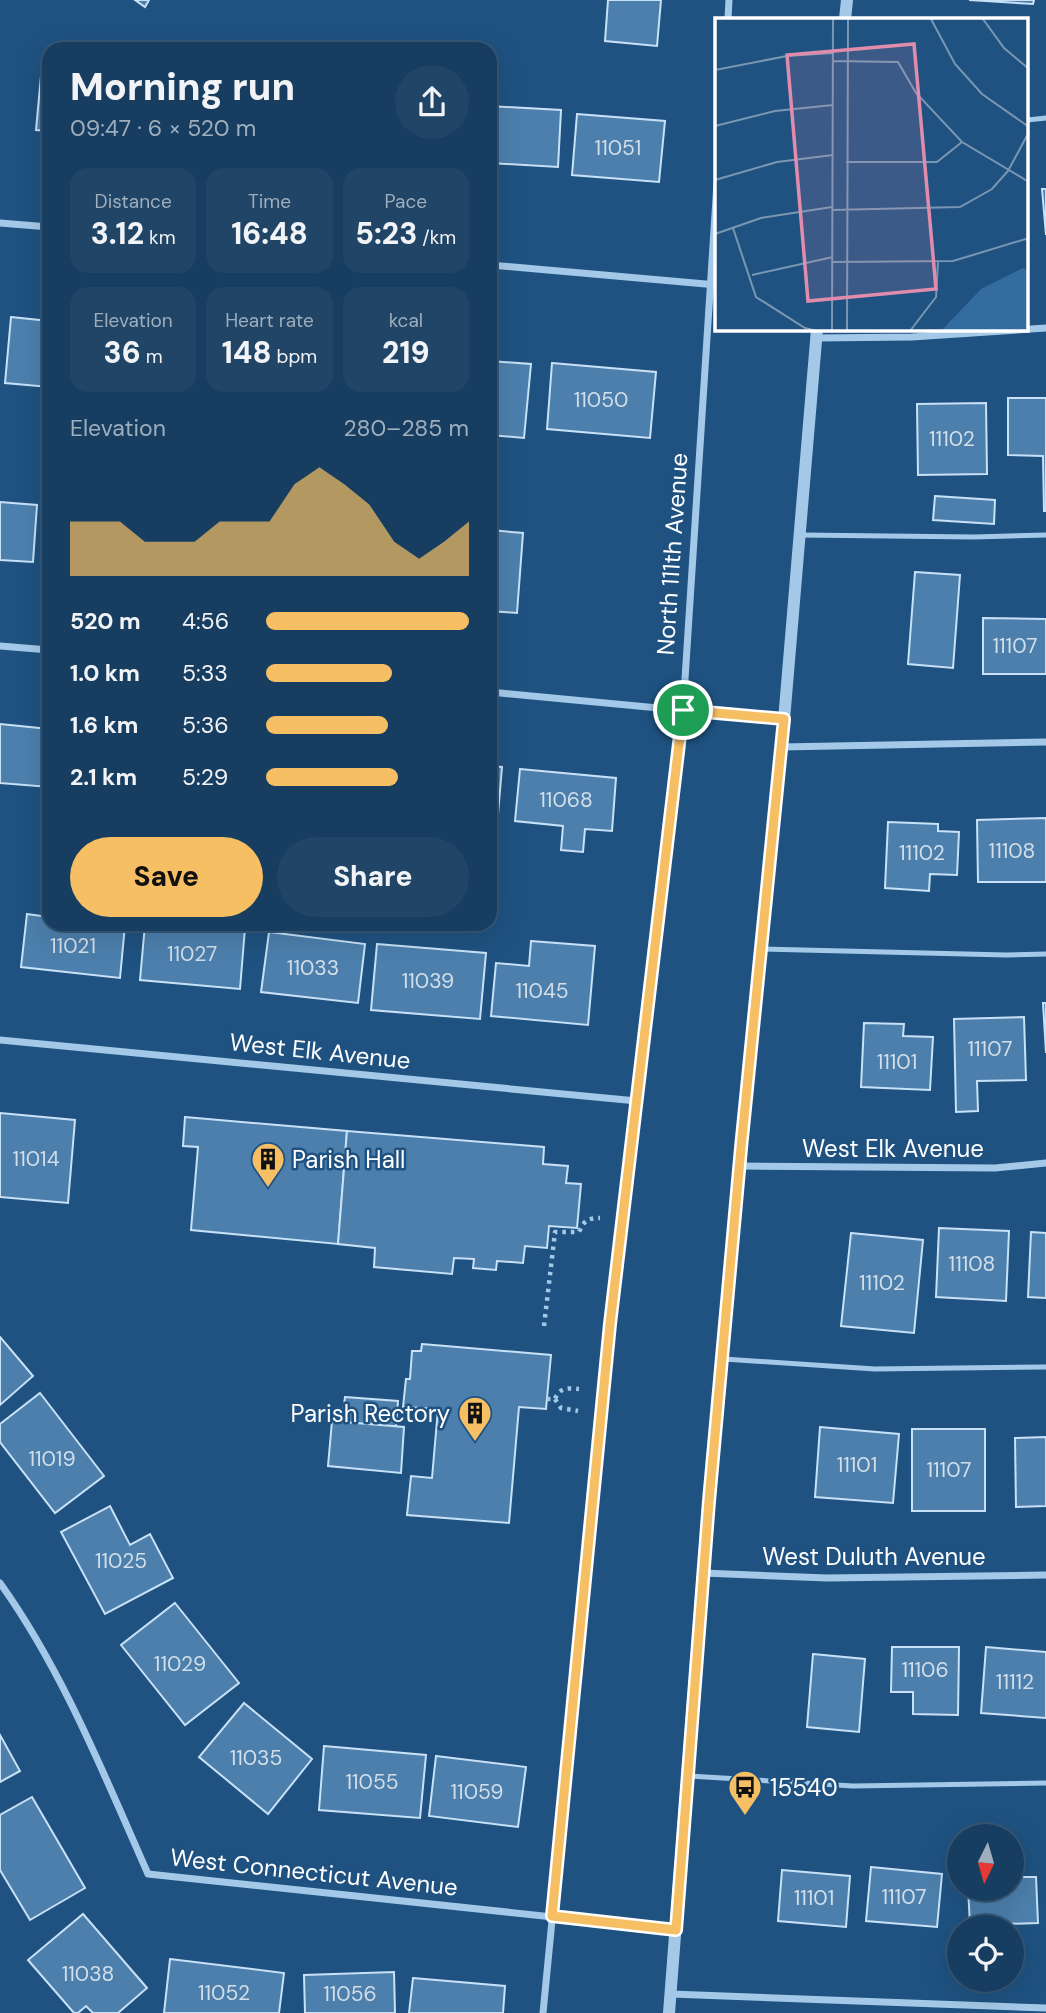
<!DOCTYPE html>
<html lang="en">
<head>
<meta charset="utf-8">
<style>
  :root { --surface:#173e60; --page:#204566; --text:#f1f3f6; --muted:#9eaebd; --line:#365775; --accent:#f6bf64 }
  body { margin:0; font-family:"DM Sans",sans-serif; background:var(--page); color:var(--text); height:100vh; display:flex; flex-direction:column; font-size:26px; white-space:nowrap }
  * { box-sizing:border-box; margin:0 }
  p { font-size:23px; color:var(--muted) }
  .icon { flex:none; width:38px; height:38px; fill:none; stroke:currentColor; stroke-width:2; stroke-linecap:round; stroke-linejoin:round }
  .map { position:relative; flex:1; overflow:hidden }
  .drawer { position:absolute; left:42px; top:42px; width:455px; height:889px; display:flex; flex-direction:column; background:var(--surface); border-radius:21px; box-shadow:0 7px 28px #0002,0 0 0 2px var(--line) }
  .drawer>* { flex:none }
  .needle { width:46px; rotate:185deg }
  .buttons { position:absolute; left:947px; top:1824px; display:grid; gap:14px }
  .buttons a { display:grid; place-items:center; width:77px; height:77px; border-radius:50%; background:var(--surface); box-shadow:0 7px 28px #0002,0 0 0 2px var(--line); font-size:35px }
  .pin { position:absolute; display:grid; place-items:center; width:60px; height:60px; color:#fff; margin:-30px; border:4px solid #fff; border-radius:50%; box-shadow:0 2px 7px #0007 }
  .round { display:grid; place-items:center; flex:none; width:74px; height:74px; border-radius:37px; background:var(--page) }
  .overview { display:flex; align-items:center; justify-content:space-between; height:119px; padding:0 28px }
  h1 { font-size:38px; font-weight:800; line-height:52px }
  .metrics { display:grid; grid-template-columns:repeat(3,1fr); gap:10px; height:119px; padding:7px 28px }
  .metrics div { display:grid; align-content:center; border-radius:18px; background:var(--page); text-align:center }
  .metrics b { font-size:30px; font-weight:800 }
  .metrics small { font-size:19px; font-weight:400 }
  .metrics p { font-size:19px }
  .chart { height:196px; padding:14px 28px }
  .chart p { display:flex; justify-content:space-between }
  .chart svg { width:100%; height:126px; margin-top:7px; fill:var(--accent); opacity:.7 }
  .primary-button { display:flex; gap:14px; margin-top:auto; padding:14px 28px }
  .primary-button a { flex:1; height:80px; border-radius:42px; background:var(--accent); color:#111; font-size:28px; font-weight:800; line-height:80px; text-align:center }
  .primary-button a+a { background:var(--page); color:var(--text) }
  ul { padding:0 28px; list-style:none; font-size:23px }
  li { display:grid; grid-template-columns:112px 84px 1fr; align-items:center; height:52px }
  li i { height:18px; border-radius:9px; background:var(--accent) }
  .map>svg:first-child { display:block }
  .building { fill:#4c7fac; stroke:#c8e1f6; stroke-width:2 }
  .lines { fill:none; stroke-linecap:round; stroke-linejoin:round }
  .path { stroke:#a4c9e8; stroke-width:4.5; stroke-dasharray:3.5 5; stroke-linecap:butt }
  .service { stroke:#a4c9e8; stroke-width:5 }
  .minor { stroke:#a4c9e8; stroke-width:7 }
  .tertiary { stroke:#a4c9e8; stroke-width:12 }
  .route-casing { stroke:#fff; stroke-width:14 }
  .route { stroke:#f6bf64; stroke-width:9 }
  .labels { text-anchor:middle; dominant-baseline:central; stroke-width:5; stroke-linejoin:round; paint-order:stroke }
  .number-label { font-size:21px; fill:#d2dfea }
  .street-label { font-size:24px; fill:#fff; stroke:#1f5280 }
  .poi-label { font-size:24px; fill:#fff; stroke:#1f5280; text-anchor:start }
  .inset-road { fill:none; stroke:#7997b3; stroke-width:2 }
  .view { fill:#e08cad; fill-opacity:0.15; stroke:#e08cad; stroke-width:3.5 }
  .inset-edge { fill:none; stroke:#fff; stroke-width:3.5 }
</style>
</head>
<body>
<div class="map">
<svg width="1046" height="2013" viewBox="0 0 1046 2013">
  <rect width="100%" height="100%" fill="#1f5280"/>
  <g class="building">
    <path d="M135 0H149L145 7Z"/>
    <path d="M608 0H661L657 46 605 41Z"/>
    <path d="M969 0H1034L1033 4Z"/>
    <path d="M41 76H49V131L36 130Z"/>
    <path d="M490 106 561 110 558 167 490 163Z"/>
    <path d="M577 114 665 121 659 182 572 175Z"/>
    <path d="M1042 189H1046V235Z"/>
    <path d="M11 317 49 321V387L5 383Z"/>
    <path d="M490 361 531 364 524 438 490 435Z"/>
    <path d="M552 363 656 372 650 438 547 429Z"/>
    <path d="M1008 398H1046V511H1044L1043 456 1008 455Z"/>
    <path d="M986 403 987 474 918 475 917 404Z"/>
    <path d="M935 496 995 500 994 524 933 520Z"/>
    <path d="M0 502 37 505 33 562 0 560Z"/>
    <path d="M490 530 523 533 517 613 490 611Z"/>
    <path d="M915 572 960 575 953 668 908 664Z"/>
    <path d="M983 618 1046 619V674H983Z"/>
    <path d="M0 724 49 729V787L0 783Z"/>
    <path d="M490 766 502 767 496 838H490Z"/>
    <path d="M520 769 616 778 612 831 585 829 583 852 561 850 563 826 515 821Z"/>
    <path d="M1046 818V882H978L977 820Z"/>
    <path d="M888 822 938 824V831L959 832 957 875 930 874 929 891 885 888Z"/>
    <path d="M27 914 49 917V924L125 925 120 978 21 967Z"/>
    <path d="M145 924H204L245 928 240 989 140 980Z"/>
    <path d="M269 932 365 944 358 1003 261 992Z"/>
    <path d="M531 941 595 946 588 1025 491 1016 496 963 529 966Z"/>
    <path d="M377 944 486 953 480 1019 371 1010Z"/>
    <path d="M1043 1003H1046V1053Z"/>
    <path d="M1024 1017 1026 1080 977 1081 978 1111 956 1112 954 1019Z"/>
    <path d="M864 1023 904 1024 903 1036 933 1037 930 1090 861 1087Z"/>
    <path d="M0 1113 75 1120 68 1203 0 1197Z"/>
    <path d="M185 1117 347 1131 338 1244 191 1230 198 1147 183 1146Z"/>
    <path d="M347 1131 544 1147 543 1164 568 1166 566 1183 581 1184 577 1228 549 1226 547 1248 525 1246 523 1263 497 1261 496 1270 473 1268 474 1259 454 1258 452 1274 374 1267 375 1248 338 1244Z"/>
    <path d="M939 1228 1009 1231 1006 1301 936 1297Z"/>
    <path d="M1031 1232 1046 1233V1298L1028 1297Z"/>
    <path d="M851 1233 923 1240 914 1333 841 1326Z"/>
    <path d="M0 1337 33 1376 0 1405Z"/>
    <path d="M422 1344 551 1355 546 1409 519 1407 509 1523 407 1515 411 1476 432 1478 438 1409 403 1407 406 1379H410L412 1351H421Z"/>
    <path d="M40 1393 104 1476 55 1513 0 1442V1424Z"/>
    <path d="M345 1397 398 1401 396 1427 342 1422Z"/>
    <path d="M332 1421 404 1427 401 1473 328 1466Z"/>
    <path d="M820 1427 899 1434 893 1503 815 1497Z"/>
    <rect x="912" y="1429" width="73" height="82"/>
    <path d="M1046 1437V1506L1016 1507 1015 1438Z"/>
    <path d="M110 1506 130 1545 150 1534 173 1578 105 1614 61 1532Z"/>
    <path d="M175 1603 239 1683 185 1725 121 1645Z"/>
    <path d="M892 1647H959L958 1715 913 1714V1692H891Z"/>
    <path d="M986 1647 1046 1652V1718L981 1713Z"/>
    <path d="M813 1654 865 1659 859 1732 807 1727Z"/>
    <path d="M244 1703 312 1759 268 1814 199 1757Z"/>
    <path d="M0 1735 20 1771 0 1782Z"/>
    <path d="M324 1746 426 1755 420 1818 319 1810Z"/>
    <path d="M436 1756 526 1767 518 1827 429 1816Z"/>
    <path d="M32 1797 85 1888 30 1920 0 1870V1815Z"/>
    <path d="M1012 1853H1014L1015 1877H1036L1038 1923 970 1925 968 1888H1012Z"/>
    <path d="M871 1867 942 1874 937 1927 866 1921Z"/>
    <path d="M782 1870 850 1876 846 1927 778 1921Z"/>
    <path d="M83 1914 147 1988 118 2013H93L86 2006 78 2013H74L28 1960Z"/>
    <path d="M170 1959 284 1973 279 2013H164Z"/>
    <path d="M394 1972 395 2013H305L304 1975Z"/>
    <path d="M413 1978 505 1986 503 2013H409Z"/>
  </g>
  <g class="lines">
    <g class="path">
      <path d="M544 1326 555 1232H579C584 1221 587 1218 600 1218"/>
      <path d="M547 1399H555C559 1387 569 1388 579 1389"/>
      <path d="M555 1399 561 1408 578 1411"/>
    </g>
    <g class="service">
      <path d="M1027 120 1046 118"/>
      <path d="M801 535 974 537 1046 535"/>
      <path d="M762 949 1006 955 1046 954"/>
      <path d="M724 1359 875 1369 1046 1367"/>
      <path d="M689 1776 853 1786 1046 1783"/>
    </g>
    <g class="minor">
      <path d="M728 19 729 0"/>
      <path d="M0 223 49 227"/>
      <path d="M490 265 717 285"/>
      <path d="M816 338 912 337 1046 328"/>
      <path d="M0 646 49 650"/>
      <path d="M490 692 784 720"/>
      <path d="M781 747 1046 742"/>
      <path d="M0 1040 637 1101"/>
      <path d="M740 1166 995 1168 1046 1163"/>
      <path d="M703 1573 827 1578 1046 1575"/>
      <path d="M0 1583C63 1671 104 1775 148 1874L676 1930"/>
      <path d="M671 1994 1046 2008"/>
      <path d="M543 2013 610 1324 683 710 717 183"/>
    </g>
    <g class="tertiary">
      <path d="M845 19 847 0"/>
      <path d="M669 2013 703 1573 741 1148 784 720 817 329"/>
    </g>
  </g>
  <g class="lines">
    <defs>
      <path id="route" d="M683 710 784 719 741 1148 709 1501 676 1930 552 1916 610 1324Z"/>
    </defs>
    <use href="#route" class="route-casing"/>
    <use href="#route" class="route"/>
  </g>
  <defs>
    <symbol id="building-pin" viewBox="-11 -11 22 30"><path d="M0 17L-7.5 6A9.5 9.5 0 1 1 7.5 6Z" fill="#f6bf64" stroke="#1f5280"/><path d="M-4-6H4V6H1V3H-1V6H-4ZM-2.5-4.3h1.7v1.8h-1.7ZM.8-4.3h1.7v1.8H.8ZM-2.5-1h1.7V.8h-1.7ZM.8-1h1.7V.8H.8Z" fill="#111"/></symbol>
    <symbol id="bus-pin" viewBox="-11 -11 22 30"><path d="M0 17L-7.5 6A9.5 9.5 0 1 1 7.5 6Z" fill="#f6bf64" stroke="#1f5280"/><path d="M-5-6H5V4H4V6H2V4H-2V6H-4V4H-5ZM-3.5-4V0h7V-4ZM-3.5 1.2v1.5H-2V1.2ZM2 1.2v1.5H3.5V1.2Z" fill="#111"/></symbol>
  </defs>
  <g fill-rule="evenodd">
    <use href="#building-pin" x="249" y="1140" width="38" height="52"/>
    <use href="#building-pin" x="456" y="1394" width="38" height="52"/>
    <use href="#bus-pin" x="726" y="1768" width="38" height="52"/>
  </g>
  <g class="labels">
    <g class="number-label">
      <text x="618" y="148">11051</text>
      <text x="601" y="400">11050</text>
      <text x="952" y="439">11102</text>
      <text x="1015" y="646">11107</text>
      <text x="566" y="800">11068</text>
      <text x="1012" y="851">11108</text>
      <text x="922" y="853">11102</text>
      <text x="73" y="946">11021</text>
      <text x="192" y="954">11027</text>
      <text x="313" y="968">11033</text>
      <text x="428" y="981">11039</text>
      <text x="542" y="991">11045</text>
      <text x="990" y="1049">11107</text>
      <text x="897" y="1062">11101</text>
      <text x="36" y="1159">11014</text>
      <text x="972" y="1264">11108</text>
      <text x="882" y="1283">11102</text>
      <text x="52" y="1459">11019</text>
      <text x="857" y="1465">11101</text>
      <text x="949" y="1470">11107</text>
      <text x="121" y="1561">11025</text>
      <text x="180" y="1664">11029</text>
      <text x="925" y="1670">11106</text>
      <text x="1015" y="1682">11112</text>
      <text x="256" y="1758">11035</text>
      <text x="372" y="1782">11055</text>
      <text x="477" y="1792">11059</text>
      <text x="904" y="1897">11107</text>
      <text x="814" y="1898">11101</text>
      <text x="88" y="1974">11038</text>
      <text x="224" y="1993">11052</text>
      <text x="350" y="1994">11056</text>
    </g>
    <g class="street-label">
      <text transform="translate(672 554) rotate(-86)">North 111th Avenue</text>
      <text transform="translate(320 1051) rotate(6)">West Elk Avenue</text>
      <text x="893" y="1148">West Elk Avenue</text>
      <text x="874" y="1556">West Duluth Avenue</text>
      <text transform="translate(314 1872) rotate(6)">West Connecticut Avenue</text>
    </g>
    <g class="poi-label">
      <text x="292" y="1159">Parish Hall</text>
      <text x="450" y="1413" text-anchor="end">Parish Rectory</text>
      <text x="770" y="1787">15540</text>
    </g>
  </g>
  <g transform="translate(715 18)">
    <rect width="313" height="313" fill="#1f5280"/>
    <path d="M308 250 313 252 312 313H226L266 271Z" fill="#336c9e"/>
    <path class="inset-road" d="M216 1 240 46 267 76 314 109M268 1 289 30 314 51M118 43 183 44 201 75 247 124 314 164M0 52 72 38 118 35M0 108 60 93 118 87M131 144H222L247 124M0 162 62 144 118 137M117 192 245 189 277 171 293 153 314 114M18 210 41 279 90 310 102 313M0 216 46 200 117 189M117 244 238 243 314 220M37 257 118 239M117 313 118 1M132 313 133 1M195 313 221 279 223 244"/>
    <path class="view" d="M199 26 221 271 93 283 72 37Z"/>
    <rect width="313" height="313" class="inset-edge"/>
  </g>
</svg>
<div class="buttons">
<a><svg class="needle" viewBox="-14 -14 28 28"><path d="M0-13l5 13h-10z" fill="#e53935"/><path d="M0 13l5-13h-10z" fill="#9eaebd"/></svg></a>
<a><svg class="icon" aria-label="locate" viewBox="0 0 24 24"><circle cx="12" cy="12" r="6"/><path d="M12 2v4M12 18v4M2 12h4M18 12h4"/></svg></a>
</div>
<div class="pin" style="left:683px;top:710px;background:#1e9e55"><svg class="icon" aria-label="arrive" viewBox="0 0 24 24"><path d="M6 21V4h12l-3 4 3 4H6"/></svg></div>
<section class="drawer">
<div class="overview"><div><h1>Morning run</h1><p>09:47 · 6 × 520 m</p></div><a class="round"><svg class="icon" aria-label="share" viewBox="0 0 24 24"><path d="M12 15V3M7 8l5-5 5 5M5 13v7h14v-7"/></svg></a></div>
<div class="metrics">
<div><p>Distance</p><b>3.12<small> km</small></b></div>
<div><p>Time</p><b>16:48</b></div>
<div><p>Pace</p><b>5:23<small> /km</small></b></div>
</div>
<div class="metrics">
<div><p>Elevation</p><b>36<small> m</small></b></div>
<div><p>Heart rate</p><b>148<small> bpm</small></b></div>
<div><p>kcal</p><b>219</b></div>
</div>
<div class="chart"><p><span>Elevation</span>280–285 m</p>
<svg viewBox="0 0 160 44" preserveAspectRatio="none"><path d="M0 44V25L10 25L20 25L30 32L40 32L50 32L60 25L70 25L80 25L90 12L100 6L110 12L120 19L130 32L140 38L150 32L160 25V44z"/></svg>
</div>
<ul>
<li><b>520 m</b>4:56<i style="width:100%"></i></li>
<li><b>1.0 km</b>5:33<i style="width:62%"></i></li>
<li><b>1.6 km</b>5:36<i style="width:60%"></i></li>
<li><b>2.1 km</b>5:29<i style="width:65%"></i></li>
</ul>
<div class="primary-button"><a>Save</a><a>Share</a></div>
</section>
</div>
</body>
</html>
